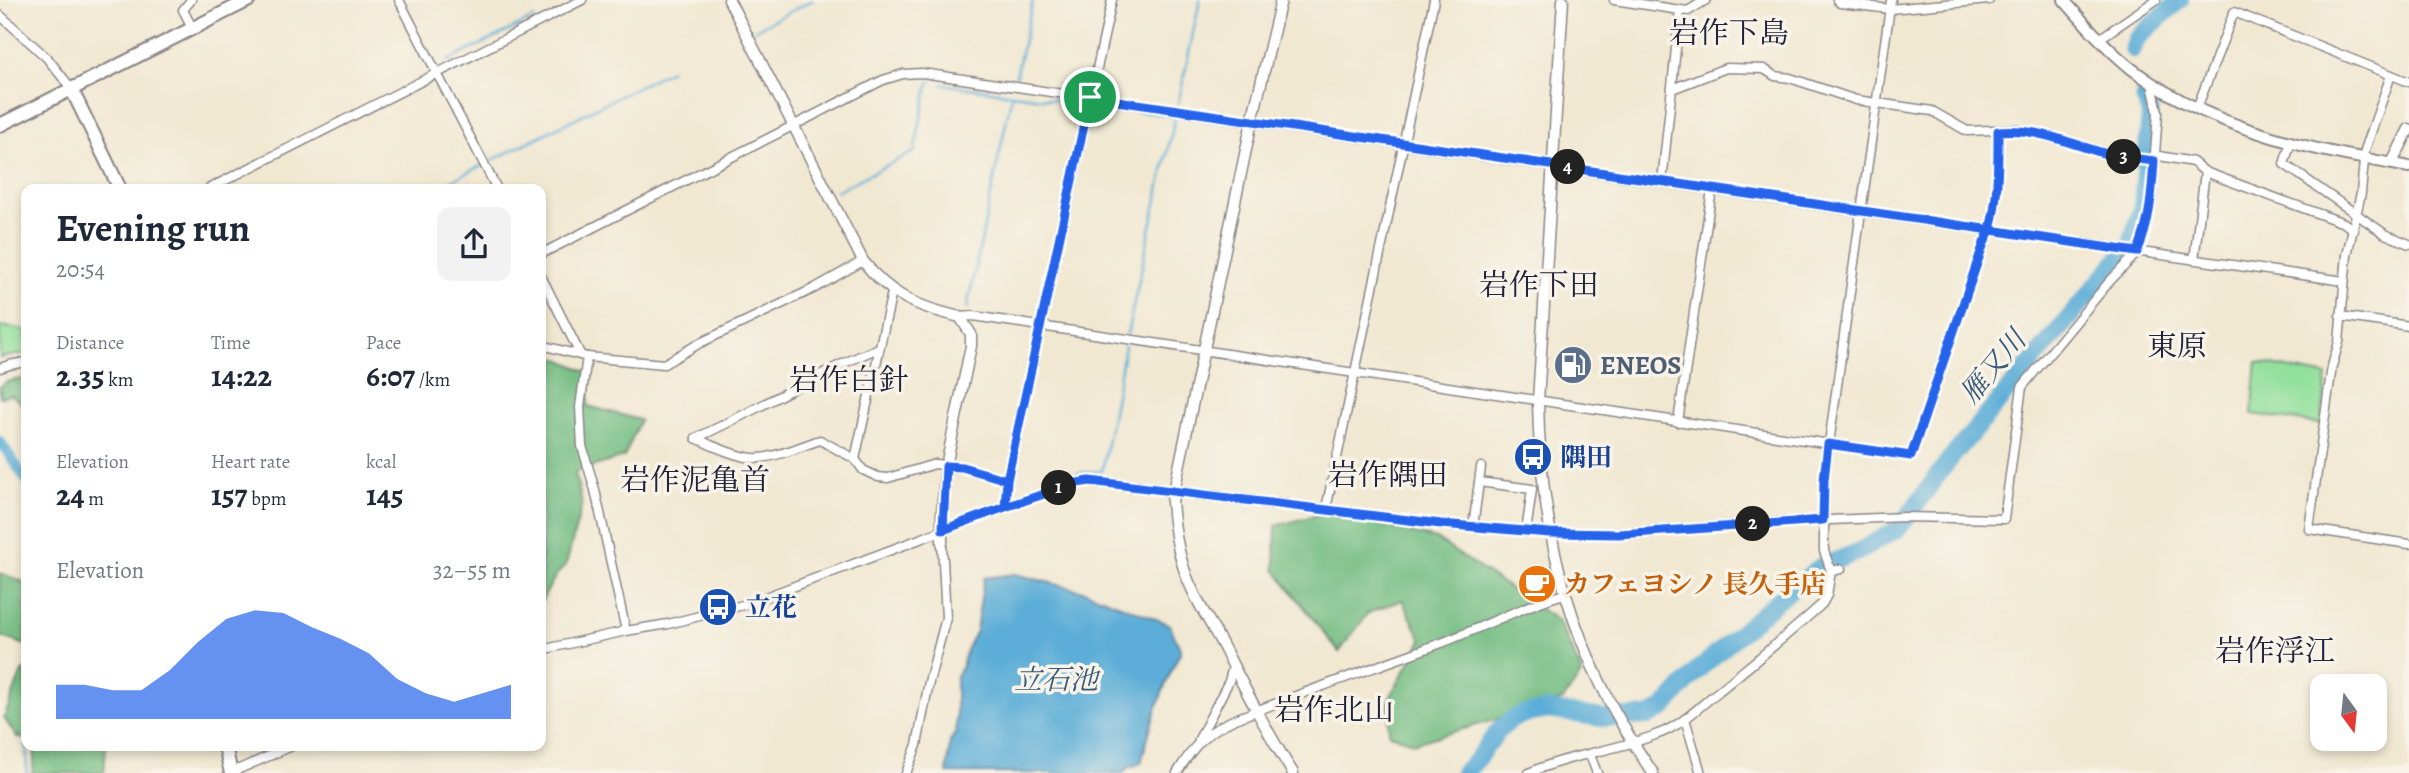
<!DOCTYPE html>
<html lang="en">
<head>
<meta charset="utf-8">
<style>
  :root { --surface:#fff; --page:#f2f2f3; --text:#1f2937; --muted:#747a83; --accent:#2563eb }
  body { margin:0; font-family:Alegreya,"Noto Serif JP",serif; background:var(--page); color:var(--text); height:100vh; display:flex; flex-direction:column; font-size:26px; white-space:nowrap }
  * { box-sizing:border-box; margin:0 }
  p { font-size:23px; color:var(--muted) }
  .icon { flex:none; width:38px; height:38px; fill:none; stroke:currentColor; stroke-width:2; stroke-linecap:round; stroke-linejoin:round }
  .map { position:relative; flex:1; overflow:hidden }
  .drawer { position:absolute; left:21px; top:184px; width:525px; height:567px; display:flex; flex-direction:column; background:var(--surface); border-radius:14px; box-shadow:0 4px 10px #0003 }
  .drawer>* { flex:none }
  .needle { width:46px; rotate:165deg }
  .buttons { position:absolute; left:2310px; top:674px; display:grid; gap:14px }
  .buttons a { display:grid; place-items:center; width:77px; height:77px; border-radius:14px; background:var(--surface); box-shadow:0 4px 10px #0003; font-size:35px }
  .pin { position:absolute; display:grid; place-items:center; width:60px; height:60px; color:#fff; margin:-30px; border:4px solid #fff; border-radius:50%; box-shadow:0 2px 7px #0007 }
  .km { position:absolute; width:35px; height:35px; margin:-18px; border-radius:50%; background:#222; color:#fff; font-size:19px; line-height:35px; text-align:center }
  .round { display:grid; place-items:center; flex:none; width:74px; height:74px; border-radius:14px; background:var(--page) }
  .overview { display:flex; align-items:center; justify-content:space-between; height:119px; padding:0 35px }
  h1 { font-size:38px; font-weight:600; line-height:52px }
  .stats { display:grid; grid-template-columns:repeat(3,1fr); gap:10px; height:119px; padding:7px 35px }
  .stats div { display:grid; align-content:center }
  .stats b { font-size:30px; font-weight:600 }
  .stats small { font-size:19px; font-weight:400 }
  .stats p { font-size:19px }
  .chart { height:196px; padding:14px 35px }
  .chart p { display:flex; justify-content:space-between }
  .chart svg { width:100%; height:126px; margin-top:7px; fill:var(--accent); opacity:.7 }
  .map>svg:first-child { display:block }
  .green { fill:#93e09d; stroke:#5a816c; stroke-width:2 }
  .forest { fill:#76be84; stroke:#4c7060; stroke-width:2 }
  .water { fill:#5cadd7; stroke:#3f6889; stroke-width:2 }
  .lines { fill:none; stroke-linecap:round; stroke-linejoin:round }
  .stream { stroke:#5cadd7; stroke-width:2.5 }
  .canal { stroke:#5cadd7; stroke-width:10 }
  .river { stroke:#5cadd7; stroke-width:18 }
  .minor-casing { stroke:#8a8586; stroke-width:11 }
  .tertiary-casing { stroke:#8a8586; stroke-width:13 }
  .secondary-casing { stroke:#8a8586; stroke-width:14 }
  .primary-casing { stroke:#8a8586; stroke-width:16 }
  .minor { stroke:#fff; stroke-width:8 }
  .tertiary { stroke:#fff; stroke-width:10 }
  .secondary { stroke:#fff; stroke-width:10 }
  .primary { stroke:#fff; stroke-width:12 }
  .route-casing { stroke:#fff; stroke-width:14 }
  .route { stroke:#2563eb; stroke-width:9 }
  .labels { text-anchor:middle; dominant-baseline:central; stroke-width:7; stroke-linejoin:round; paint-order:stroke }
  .service-label { font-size:26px; font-weight:bold; fill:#4e5e75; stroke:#f7f3e8; text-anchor:start }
  .transit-label { font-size:26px; font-weight:bold; fill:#164399; stroke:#f7f3e8; text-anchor:start }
  .food-label { font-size:26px; font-weight:bold; fill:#c56008; stroke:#f7f3e8; text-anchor:start }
  .water-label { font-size:28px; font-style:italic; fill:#395a79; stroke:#f7f3e8 }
  .quarter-label { font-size:30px; fill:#22223b; stroke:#f7f3e8 }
</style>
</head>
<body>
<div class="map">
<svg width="2409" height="773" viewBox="0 0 2409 773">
  <rect width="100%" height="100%" fill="#f7f3e8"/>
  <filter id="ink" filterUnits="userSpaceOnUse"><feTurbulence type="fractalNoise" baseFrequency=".0143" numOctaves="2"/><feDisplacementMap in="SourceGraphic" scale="14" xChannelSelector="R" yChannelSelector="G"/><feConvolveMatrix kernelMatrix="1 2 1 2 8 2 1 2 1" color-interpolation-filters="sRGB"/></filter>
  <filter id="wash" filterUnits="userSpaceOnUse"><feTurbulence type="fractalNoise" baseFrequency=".00686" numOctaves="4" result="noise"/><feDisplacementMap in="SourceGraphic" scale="28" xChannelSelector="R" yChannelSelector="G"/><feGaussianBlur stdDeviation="1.57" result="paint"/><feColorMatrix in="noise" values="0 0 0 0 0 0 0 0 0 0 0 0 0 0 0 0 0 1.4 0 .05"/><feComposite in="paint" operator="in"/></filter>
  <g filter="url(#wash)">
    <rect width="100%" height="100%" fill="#f1e8d1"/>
    <g class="green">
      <path d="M0 326 26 330V353L0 358Z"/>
      <path d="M2257 362 2327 376 2321 424 2252 414Z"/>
    </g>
    <g class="forest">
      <path d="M541 355 562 360 590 373 588 406 640 420 624 457 575 472 582 504 566 565 556 575 541 602Z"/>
      <path d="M26 378V408L12 395 0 397V387L6 382Z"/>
      <path d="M1327 512 1436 539 1558 621 1582 673 1563 700 1415 743 1389 734 1388 701 1422 640 1402 600 1368 613 1339 652 1275 570 1276 526Z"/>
      <path d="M0 573 26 583V645L0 636Z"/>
      <path d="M26 669V739L17 737 4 718 22 671Z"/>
      <path d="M36 746H106L104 773H32Z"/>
    </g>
    <path class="water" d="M1015 574 1087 592 1169 624 1181 651C1162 687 1151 723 1141 763L1127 768 1124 773H947L950 741 956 732V676L962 666 967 648 976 631 984 578Z"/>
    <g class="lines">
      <g class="stream">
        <path d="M754 30 813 0"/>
        <path d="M448 61 534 18"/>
        <path d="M1015 80 1033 0"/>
        <path d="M942 84 1083 104"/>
        <path d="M1178 105 1200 0"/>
        <path d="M1093 106 1175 116"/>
        <path d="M435 189 671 70"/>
        <path d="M836 191 914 152 929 82H931"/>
        <path d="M967 308 1012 94"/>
        <path d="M1127 334 1175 118"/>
        <path d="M1063 479 1079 473 1102 471 1125 346"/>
        <path d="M26 725 27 773"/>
      </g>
      <path class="canal" d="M0 441 26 480"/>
      <g class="river">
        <path d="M2133 49 2137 38 2180 0"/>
        <path d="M1463 773 1473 764 1499 730 1511 720 1524 714 1549 710 1603 718 1649 716 1664 708 1699 669 1772 605 1820 567 1860 551 1899 528 1946 464 2131 244 2142 208 2150 114 2144 96"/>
      </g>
    </g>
  </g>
  <g filter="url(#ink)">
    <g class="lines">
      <defs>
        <g id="minor">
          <path d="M191 0 183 10 193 29"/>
          <path d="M399 0 497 189"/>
          <path d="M1614 0 1680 10"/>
          <path d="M1837 0 1840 3 1890 9 1989 0"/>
          <path d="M0 15 47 58 71 88"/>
          <path d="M2099 39 2156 0"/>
          <path d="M2391 75 2365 150 2361 193 2347 255 2339 342 2332 366 2309 529 2409 544"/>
          <path d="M1672 89 1726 68 1764 69 1775 76 1790 78 1856 100 1932 111 1967 131 2016 129 2043 135 2113 155 2154 161"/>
          <path d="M2197 108 2234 12 2409 82"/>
          <path d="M2291 142 2284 164 2385 234 2409 244"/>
          <path d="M2154 155 2193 162 2205 172 2344 223 2354 230"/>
          <path d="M1662 182 1680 10 1688 11 1706 0"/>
          <path d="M208 189 582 0"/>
          <path d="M541 254 883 80 903 74 922 73 1861 212 1891 0"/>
          <path d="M2194 260 2205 172"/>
          <path d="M541 276 580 354"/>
          <path d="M2340 316 2409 326"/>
          <path d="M960 317 973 316 1911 456 1984 243C1999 216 1998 162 1998 131"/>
          <path d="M541 345 587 357 664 364 700 343 815 288 863 261"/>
          <path d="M587 357 580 407 582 446 595 490 626 631"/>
          <path d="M0 368 9 365 26 362"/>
          <path d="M1678 422 1712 189"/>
          <path d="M696 438C711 446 744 460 760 458 781 456 801 446 820 440L855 459 863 470 878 477 888 478 935 464 962 467 1007 480"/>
          <path d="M696 438C758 410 816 373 879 348"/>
          <path d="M855 459 892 292"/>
          <path d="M1479 482 1532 489 1526 532"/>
          <path d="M1005 507 1007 480 1112 0"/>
          <path d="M1326 509 1434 0"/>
          <path d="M1473 527 1481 467"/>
          <path d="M1831 571 1824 551V480L1861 212 2344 281"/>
          <path d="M541 650 626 631 668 624 747 604 1005 507 1077 483 1090 481 1441 524 1550 533 1619 534 1780 522 1904 517 2004 519 2022 387 2109 282 2138 252 2148 221 2152 195 2158 112 2152 84"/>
          <path d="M1685 719 1701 773"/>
          <path d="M1199 739 1229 681 1233 667"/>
          <path d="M1590 755 1597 773"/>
          <path d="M230 773 292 746"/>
          <path d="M906 773 917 745 929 682 946 618 942 543"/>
          <path d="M1177 773C1193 747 1204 733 1233 720 1303 692 1374 668 1444 642 1485 626 1523 606 1564 594"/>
          <path d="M1529 773C1570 754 1616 751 1658 734 1681 726 1700 706 1719 691 1754 662 1789 634 1822 604L1827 595 1831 571 1841 569"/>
        </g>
        <g id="tertiary">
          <path d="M729 0 863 261C890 296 918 307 960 317L971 334V346L946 466 942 511V543"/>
          <path d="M1281 0 1252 121 1172 501C1174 531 1179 562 1192 589 1201 609 1213 627 1223 646 1245 689 1267 732 1293 773"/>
          <path d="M1563 0 1538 401C1540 540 1573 658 1653 773"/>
          <path d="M2392 163 2409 129"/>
        </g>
        <path id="secondary" d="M2064 0C2085 24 2107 49 2132 69 2198 120 2286 145 2367 159 2381 162 2395 164 2409 167"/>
        <g id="primary">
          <path d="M71 88 120 189"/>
          <path d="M0 125 249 0"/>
          <path d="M225 746 231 773"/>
        </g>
      </defs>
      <use href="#minor" class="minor-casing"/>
      <use href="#tertiary" class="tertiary-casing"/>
      <use href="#secondary" class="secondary-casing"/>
      <use href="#primary" class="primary-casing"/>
      <use href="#minor" class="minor"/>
      <use href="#tertiary" class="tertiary"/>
      <use href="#secondary" class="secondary"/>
      <use href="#primary" class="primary"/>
    </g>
  </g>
  <g class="lines" filter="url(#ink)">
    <defs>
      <path id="route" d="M1090 97 1007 480 1005 507 943 530 946 466 962 467 1007 480 1005 507 1077 483 1090 481 1441 524 1550 533 1619 534 1823 520 1824 480 1828 444 1911 456 1984 243C1999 216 1998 162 1998 131 2037 127 2073 145 2110 155 2125 158 2139 159 2154 161 2152 192 2150 224 2137 252L1991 230 1090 97"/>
    </defs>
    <use href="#route" class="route-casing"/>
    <use href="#route" class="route"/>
  </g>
  <defs>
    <symbol id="fuel-disc" viewBox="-11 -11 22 22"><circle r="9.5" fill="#5c6f8a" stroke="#f7f3e8"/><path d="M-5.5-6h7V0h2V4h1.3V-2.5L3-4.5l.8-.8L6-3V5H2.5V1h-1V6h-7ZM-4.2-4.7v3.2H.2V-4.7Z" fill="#fff"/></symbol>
    <symbol id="bus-disc" viewBox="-11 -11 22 22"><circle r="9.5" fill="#1a4fb4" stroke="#f7f3e8"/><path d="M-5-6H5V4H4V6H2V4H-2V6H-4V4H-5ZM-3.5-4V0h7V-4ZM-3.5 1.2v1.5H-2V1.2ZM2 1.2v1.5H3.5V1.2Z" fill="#fff"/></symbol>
    <symbol id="cafe-disc" viewBox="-11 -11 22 22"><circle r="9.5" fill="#e8710a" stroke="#f7f3e8"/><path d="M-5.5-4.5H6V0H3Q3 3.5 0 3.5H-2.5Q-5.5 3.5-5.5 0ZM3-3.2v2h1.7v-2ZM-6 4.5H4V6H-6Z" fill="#fff"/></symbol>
  </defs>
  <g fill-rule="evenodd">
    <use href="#fuel-disc" x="1551" y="343" width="44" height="44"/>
    <use href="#bus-disc" x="1511" y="435" width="44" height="44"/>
    <use href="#cafe-disc" x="1515" y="562" width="44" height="44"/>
    <use href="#bus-disc" x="696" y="585" width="44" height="44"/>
  </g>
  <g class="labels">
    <g class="service-label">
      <text x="1600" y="365">ENEOS</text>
    </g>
    <g class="transit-label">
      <text x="1560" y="457">隅田</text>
      <text x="745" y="607">立花</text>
    </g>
    <g class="food-label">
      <text x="1564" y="584">カフェヨシノ 長久手店</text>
    </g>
    <g class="water-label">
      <text transform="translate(1993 367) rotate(-50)">雁又川</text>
      <text x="1056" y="680">立石池</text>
    </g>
    <g class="quarter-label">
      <text x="1729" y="33">岩作下島</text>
      <text x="1539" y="285">岩作下田</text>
      <text x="2177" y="346">東原</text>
      <text x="849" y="380">岩作白針</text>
      <text x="1388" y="475">岩作隅田</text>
      <text x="695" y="480">岩作泥亀首</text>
      <text x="2275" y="651">岩作浮江</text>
      <text x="1334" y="710">岩作北山</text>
    </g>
  </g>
</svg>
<div class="buttons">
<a><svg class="needle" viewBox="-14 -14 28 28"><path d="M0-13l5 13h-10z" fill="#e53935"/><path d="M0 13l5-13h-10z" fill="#747a83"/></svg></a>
</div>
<div class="pin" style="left:1090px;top:97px;background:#1e9e55"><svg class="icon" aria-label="arrive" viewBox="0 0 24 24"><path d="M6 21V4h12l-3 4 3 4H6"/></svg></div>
<b class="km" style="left:1059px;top:488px">1</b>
<b class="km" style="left:1753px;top:524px">2</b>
<b class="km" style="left:2124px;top:157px">3</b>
<b class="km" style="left:1568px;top:167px">4</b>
<section class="drawer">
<div class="overview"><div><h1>Evening run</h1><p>20:54</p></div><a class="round"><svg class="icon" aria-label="share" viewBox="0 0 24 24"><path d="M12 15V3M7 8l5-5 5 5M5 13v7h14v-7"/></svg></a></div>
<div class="stats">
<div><p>Distance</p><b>2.35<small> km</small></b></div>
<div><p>Time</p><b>14:22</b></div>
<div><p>Pace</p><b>6:07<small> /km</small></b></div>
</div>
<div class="stats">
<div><p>Elevation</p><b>24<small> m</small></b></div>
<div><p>Heart rate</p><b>157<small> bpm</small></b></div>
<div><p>kcal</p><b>145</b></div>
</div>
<div class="chart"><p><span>Elevation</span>32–55 m</p>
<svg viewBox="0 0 160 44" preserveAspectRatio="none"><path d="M0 44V32L10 32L20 34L30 34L40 27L50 17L60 9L70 6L80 7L90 12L100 16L110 21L120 30L130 35L140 38L150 35L160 32V44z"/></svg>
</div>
</section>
</div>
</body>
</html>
